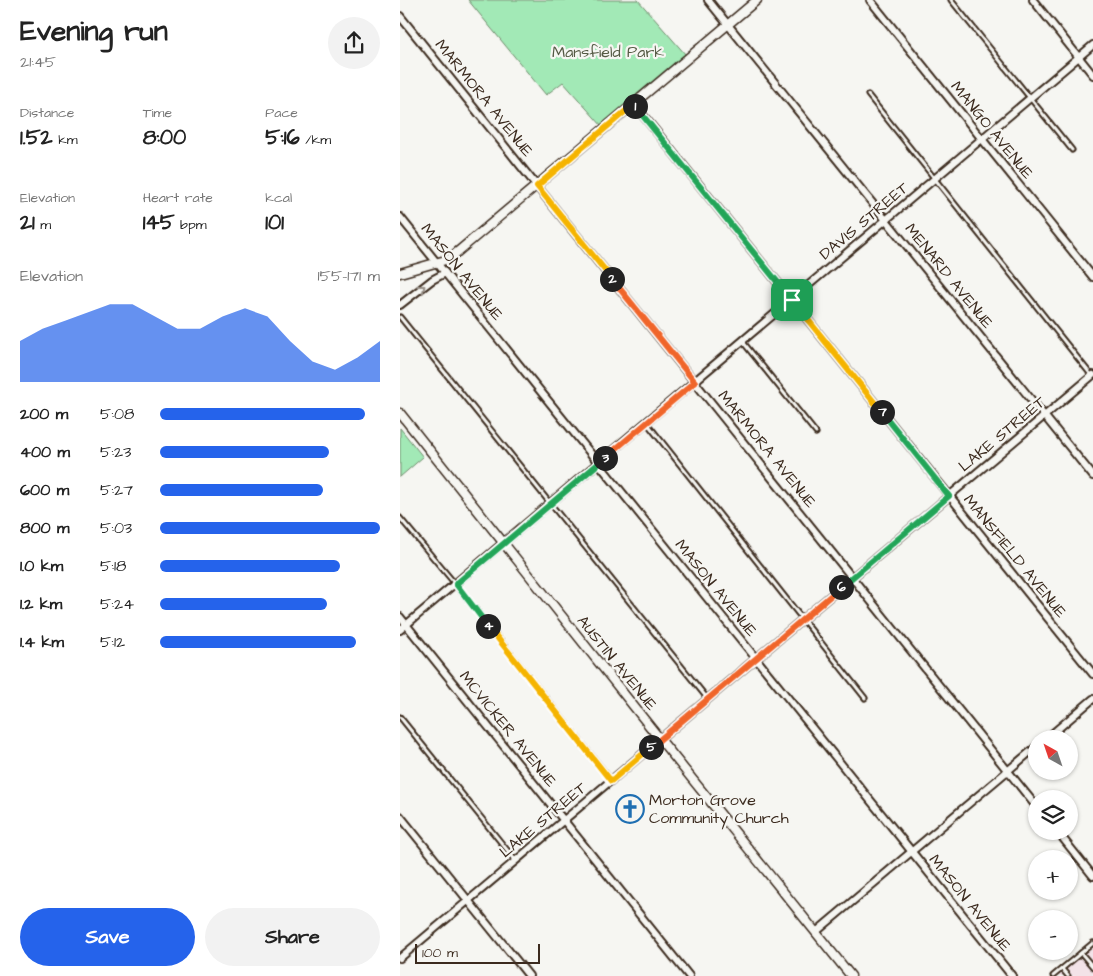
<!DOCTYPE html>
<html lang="en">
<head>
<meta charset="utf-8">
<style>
  :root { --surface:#fff; --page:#f2f2f2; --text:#222; --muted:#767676; --accent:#2563eb }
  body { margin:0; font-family:"Architects Daughter",sans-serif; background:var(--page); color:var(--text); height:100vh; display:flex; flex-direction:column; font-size:19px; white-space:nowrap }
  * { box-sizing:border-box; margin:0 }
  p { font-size:16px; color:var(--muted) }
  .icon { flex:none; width:28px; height:28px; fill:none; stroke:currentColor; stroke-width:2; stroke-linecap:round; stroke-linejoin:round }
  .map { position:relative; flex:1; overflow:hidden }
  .details { display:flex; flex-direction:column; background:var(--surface); width:400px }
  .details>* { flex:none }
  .needle { width:32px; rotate:320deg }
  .controls { position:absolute; left:628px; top:730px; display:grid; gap:10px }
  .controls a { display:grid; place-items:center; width:50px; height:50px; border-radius:50%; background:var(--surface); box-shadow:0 1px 4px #0004; font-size:25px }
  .scale { position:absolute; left:15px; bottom:12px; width:125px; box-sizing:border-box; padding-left:5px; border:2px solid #3b2a1e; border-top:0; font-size:14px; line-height:18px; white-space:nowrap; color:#3b2a1e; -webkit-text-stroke:4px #f6f6f2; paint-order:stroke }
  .pin { position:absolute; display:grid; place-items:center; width:42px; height:42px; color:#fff; margin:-21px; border-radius:10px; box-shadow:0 2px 8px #0006 }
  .km { position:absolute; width:25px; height:25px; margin:-12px; border-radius:50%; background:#222; color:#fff; font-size:14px; line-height:25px; text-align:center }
  .round { display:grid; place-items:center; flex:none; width:52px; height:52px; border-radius:26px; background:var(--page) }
  .overview { display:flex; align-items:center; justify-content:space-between; height:85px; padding:0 20px }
  h1 { font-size:28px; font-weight:800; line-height:38px }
  .figures { display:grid; grid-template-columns:repeat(3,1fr); gap:8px; height:85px; padding:5px 20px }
  .figures div { display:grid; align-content:center }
  .figures b { font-size:21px; font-weight:800 }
  .figures small { font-size:14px; font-weight:400 }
  .figures p { font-size:14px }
  .chart { height:140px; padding:10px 20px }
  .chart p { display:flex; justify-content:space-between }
  .chart svg { width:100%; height:90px; margin-top:5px; fill:var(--accent); opacity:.7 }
  .action { display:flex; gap:10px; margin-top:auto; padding:10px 20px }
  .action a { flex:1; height:58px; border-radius:30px; background:var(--accent); color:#fff; font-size:20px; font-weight:800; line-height:58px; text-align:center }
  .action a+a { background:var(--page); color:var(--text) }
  ul { padding:0 20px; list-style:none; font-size:16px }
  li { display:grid; grid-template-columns:80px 60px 1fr; align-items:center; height:38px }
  li i { height:12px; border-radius:6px; background:var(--accent) }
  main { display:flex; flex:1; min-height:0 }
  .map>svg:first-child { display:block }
  .built { fill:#f3e3e8 }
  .green { fill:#a2e9b6; stroke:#6e8a6a }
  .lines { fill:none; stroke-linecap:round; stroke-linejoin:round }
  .service-casing { stroke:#3b2a1e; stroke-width:7 }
  .minor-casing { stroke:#3b2a1e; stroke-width:10 }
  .tertiary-casing { stroke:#3b2a1e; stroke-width:11 }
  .service { stroke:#f6f6f2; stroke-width:3 }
  .minor { stroke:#f6f6f2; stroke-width:6 }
  .tertiary { stroke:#f6f6f2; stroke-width:8 }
  .oneway { stroke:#989088 }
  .split-1-casing { stroke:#fff; stroke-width:10 }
  .split-2-casing { stroke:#fff; stroke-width:10 }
  .split-3-casing { stroke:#fff; stroke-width:10 }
  .split-4-casing { stroke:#fff; stroke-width:10 }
  .split-5-casing { stroke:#fff; stroke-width:10 }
  .split-6-casing { stroke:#fff; stroke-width:10 }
  .split-7-casing { stroke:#fff; stroke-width:10 }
  .split-8-casing { stroke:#fff; stroke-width:10 }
  .split-1 { stroke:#22a559; stroke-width:6 }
  .split-2 { stroke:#f5b400; stroke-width:6 }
  .split-3 { stroke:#f0652b; stroke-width:6 }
  .split-4 { stroke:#22a559; stroke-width:6 }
  .split-5 { stroke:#f5b400; stroke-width:6 }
  .split-6 { stroke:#f0652b; stroke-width:6 }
  .split-7 { stroke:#22a559; stroke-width:6 }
  .split-8 { stroke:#f5b400; stroke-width:6 }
  .labels { text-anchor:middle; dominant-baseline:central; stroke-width:4.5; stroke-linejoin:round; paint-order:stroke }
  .park-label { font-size:16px; fill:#555a44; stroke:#f6f6f2 }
  .street-label { font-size:16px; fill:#3b2a1e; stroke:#f6f6f2 }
  .poi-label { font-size:16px; fill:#3b2a1e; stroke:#f6f6f2; text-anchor:start }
</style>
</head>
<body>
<main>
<section class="details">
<div class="overview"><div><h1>Evening run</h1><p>21:45</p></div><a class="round"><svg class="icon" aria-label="share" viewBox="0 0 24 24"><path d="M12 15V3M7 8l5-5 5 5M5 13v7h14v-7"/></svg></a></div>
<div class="figures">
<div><p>Distance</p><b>1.52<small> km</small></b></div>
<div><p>Time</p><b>8:00</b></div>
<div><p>Pace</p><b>5:16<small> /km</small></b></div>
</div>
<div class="figures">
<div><p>Elevation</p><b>21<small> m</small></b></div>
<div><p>Heart rate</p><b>145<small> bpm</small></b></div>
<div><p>kcal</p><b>101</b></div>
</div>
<div class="chart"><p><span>Elevation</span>155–171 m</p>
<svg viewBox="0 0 160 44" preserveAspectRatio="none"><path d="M0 44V24L10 18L20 14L30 10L40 6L50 6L60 12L70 18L80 18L90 12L100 8L110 12L120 24L130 34L140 38L150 32L160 24V44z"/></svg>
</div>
<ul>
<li><b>200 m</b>5:08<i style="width:93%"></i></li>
<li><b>400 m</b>5:23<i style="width:77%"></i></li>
<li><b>600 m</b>5:27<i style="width:74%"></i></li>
<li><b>800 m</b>5:03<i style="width:100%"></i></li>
<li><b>1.0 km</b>5:18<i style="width:82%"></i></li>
<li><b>1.2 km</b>5:24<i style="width:76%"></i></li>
<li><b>1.4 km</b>5:12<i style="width:89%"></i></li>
</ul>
<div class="action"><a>Save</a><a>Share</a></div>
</section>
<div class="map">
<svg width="693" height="976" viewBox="0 0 693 976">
  <rect width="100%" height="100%" fill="#f6f6f2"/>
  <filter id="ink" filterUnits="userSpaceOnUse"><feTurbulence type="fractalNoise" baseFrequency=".02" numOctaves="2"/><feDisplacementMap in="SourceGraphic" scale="10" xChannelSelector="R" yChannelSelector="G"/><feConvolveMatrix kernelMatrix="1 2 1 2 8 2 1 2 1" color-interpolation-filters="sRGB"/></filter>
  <g filter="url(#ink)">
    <path class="built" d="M693 940V976H649Z"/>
    <g class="green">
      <path d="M68 0H238L286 55 202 126 163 82 146 95Z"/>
      <path d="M0 428 23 457 0 477Z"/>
    </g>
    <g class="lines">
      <defs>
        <g id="service">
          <path d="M551 0 672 150"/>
          <path d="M468 95 692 376"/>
          <path d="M0 317 307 698"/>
          <path d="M343 342 416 433"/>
          <path d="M247 423 465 698"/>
          <path d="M0 518 56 585 211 780"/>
          <path d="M0 717 116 861"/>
          <path d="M681 953 693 967"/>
          <path d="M662 969 668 976"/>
          <path d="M653 976 693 943"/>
        </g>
        <g id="minor">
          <path d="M308 0 693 476"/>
          <path d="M470 0 693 277"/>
          <path d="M633 0 693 75"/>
          <path d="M0 16 636 806"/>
          <path d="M234 104 693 674"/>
          <path d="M0 217 612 976"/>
          <path d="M0 305 32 280 45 273"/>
          <path d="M0 617 289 976"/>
          <path d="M0 630 693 45"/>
          <path d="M646 739 693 699"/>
          <path d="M0 816 129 976"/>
          <path d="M657 831 693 876"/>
          <path d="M416 932 636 747"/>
          <path d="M0 958 693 375"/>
        </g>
        <g id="tertiary">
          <path d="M0 273 49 259 357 0"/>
          <path d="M0 413 251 728 451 976"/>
        </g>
      </defs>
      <use href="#service" class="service-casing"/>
      <use href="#minor" class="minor-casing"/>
      <use href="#tertiary" class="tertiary-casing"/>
      <use href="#service" class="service"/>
      <use href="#minor" class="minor"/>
      <use href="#tertiary" class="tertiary"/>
    </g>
    <defs><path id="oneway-chevron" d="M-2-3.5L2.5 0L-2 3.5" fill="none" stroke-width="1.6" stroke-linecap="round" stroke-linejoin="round" transform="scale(1.25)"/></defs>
    <use class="oneway" href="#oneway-chevron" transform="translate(22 288) rotate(-38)"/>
  </g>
  <g class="lines" filter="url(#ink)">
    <defs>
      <path id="split-1" d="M235 106 392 300"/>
      <path id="split-2" d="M212 279 137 186 234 104 235 106"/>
      <path id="split-3" d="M205 458 295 382 212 279"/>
      <path id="split-4" d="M88 626 56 584 205 458"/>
      <path id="split-5" d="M88 626 211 781 251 747"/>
      <path id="split-6" d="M251 747 441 587"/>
      <path id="split-7" d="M441 587 549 496 482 412"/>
      <path id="split-8" d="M392 300 482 412"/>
    </defs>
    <use href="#split-1" class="split-1-casing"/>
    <use href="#split-2" class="split-2-casing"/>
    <use href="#split-3" class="split-3-casing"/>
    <use href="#split-4" class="split-4-casing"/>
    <use href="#split-5" class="split-5-casing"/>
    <use href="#split-6" class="split-6-casing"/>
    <use href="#split-7" class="split-7-casing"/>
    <use href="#split-8" class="split-8-casing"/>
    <use href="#split-1" class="split-1"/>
    <use href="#split-2" class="split-2"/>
    <use href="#split-3" class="split-3"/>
    <use href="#split-4" class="split-4"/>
    <use href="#split-5" class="split-5"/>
    <use href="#split-6" class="split-6"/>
    <use href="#split-7" class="split-7"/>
    <use href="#split-8" class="split-8"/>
  </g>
  <defs>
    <symbol id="church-ring" viewBox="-11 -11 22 22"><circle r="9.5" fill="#f6f6f2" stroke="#1f6fb2" stroke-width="1.5"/><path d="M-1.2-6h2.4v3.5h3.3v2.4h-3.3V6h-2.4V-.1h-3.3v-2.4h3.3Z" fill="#1f6fb2"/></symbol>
  </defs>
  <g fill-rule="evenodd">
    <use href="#church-ring" x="214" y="793" width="32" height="32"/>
  </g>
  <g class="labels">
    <g class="park-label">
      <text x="208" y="52">Mansfield Park</text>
    </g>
    <g class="street-label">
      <text transform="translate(84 98) rotate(51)">MARMORA AVENUE</text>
      <text transform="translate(592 130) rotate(51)">MANGO AVENUE</text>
      <text transform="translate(464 221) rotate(-40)">DAVIS STREET</text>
      <text transform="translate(62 272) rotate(51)">MASON AVENUE</text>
      <text transform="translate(549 276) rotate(51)">MENARD AVENUE</text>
      <text transform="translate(602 434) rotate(-40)">LAKE STREET</text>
      <text transform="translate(367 449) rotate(51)">MARMORA AVENUE</text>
      <text transform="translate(615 556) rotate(51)">MANSFIELD AVENUE</text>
      <text transform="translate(316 588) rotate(51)">MASON AVENUE</text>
      <text transform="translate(217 663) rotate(51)">AUSTIN AVENUE</text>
      <text transform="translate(108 729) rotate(51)">MCVICKER AVENUE</text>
      <text transform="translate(143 820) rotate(-40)">LAKE STREET</text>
      <text transform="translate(570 903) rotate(51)">MASON AVENUE</text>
    </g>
    <g class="poi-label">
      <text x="249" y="800">Morton Grove<tspan x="249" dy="18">Community Church</tspan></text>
    </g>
  </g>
</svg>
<div class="controls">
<a><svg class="needle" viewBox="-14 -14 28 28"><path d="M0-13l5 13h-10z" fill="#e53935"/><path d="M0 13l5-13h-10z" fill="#767676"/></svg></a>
<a><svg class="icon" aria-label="layers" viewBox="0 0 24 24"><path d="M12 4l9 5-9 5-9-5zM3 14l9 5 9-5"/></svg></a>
<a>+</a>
<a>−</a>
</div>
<div class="scale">100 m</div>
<div class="pin" style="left:392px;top:300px;background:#1e9e55"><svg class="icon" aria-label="arrive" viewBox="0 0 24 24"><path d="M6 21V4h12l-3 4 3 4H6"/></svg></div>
<b class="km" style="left:235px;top:106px">1</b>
<b class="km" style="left:212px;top:279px">2</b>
<b class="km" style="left:205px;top:458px">3</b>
<b class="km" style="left:88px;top:626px">4</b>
<b class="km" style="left:251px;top:747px">5</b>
<b class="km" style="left:441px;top:587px">6</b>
<b class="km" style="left:482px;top:412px">7</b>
</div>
</main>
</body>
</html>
